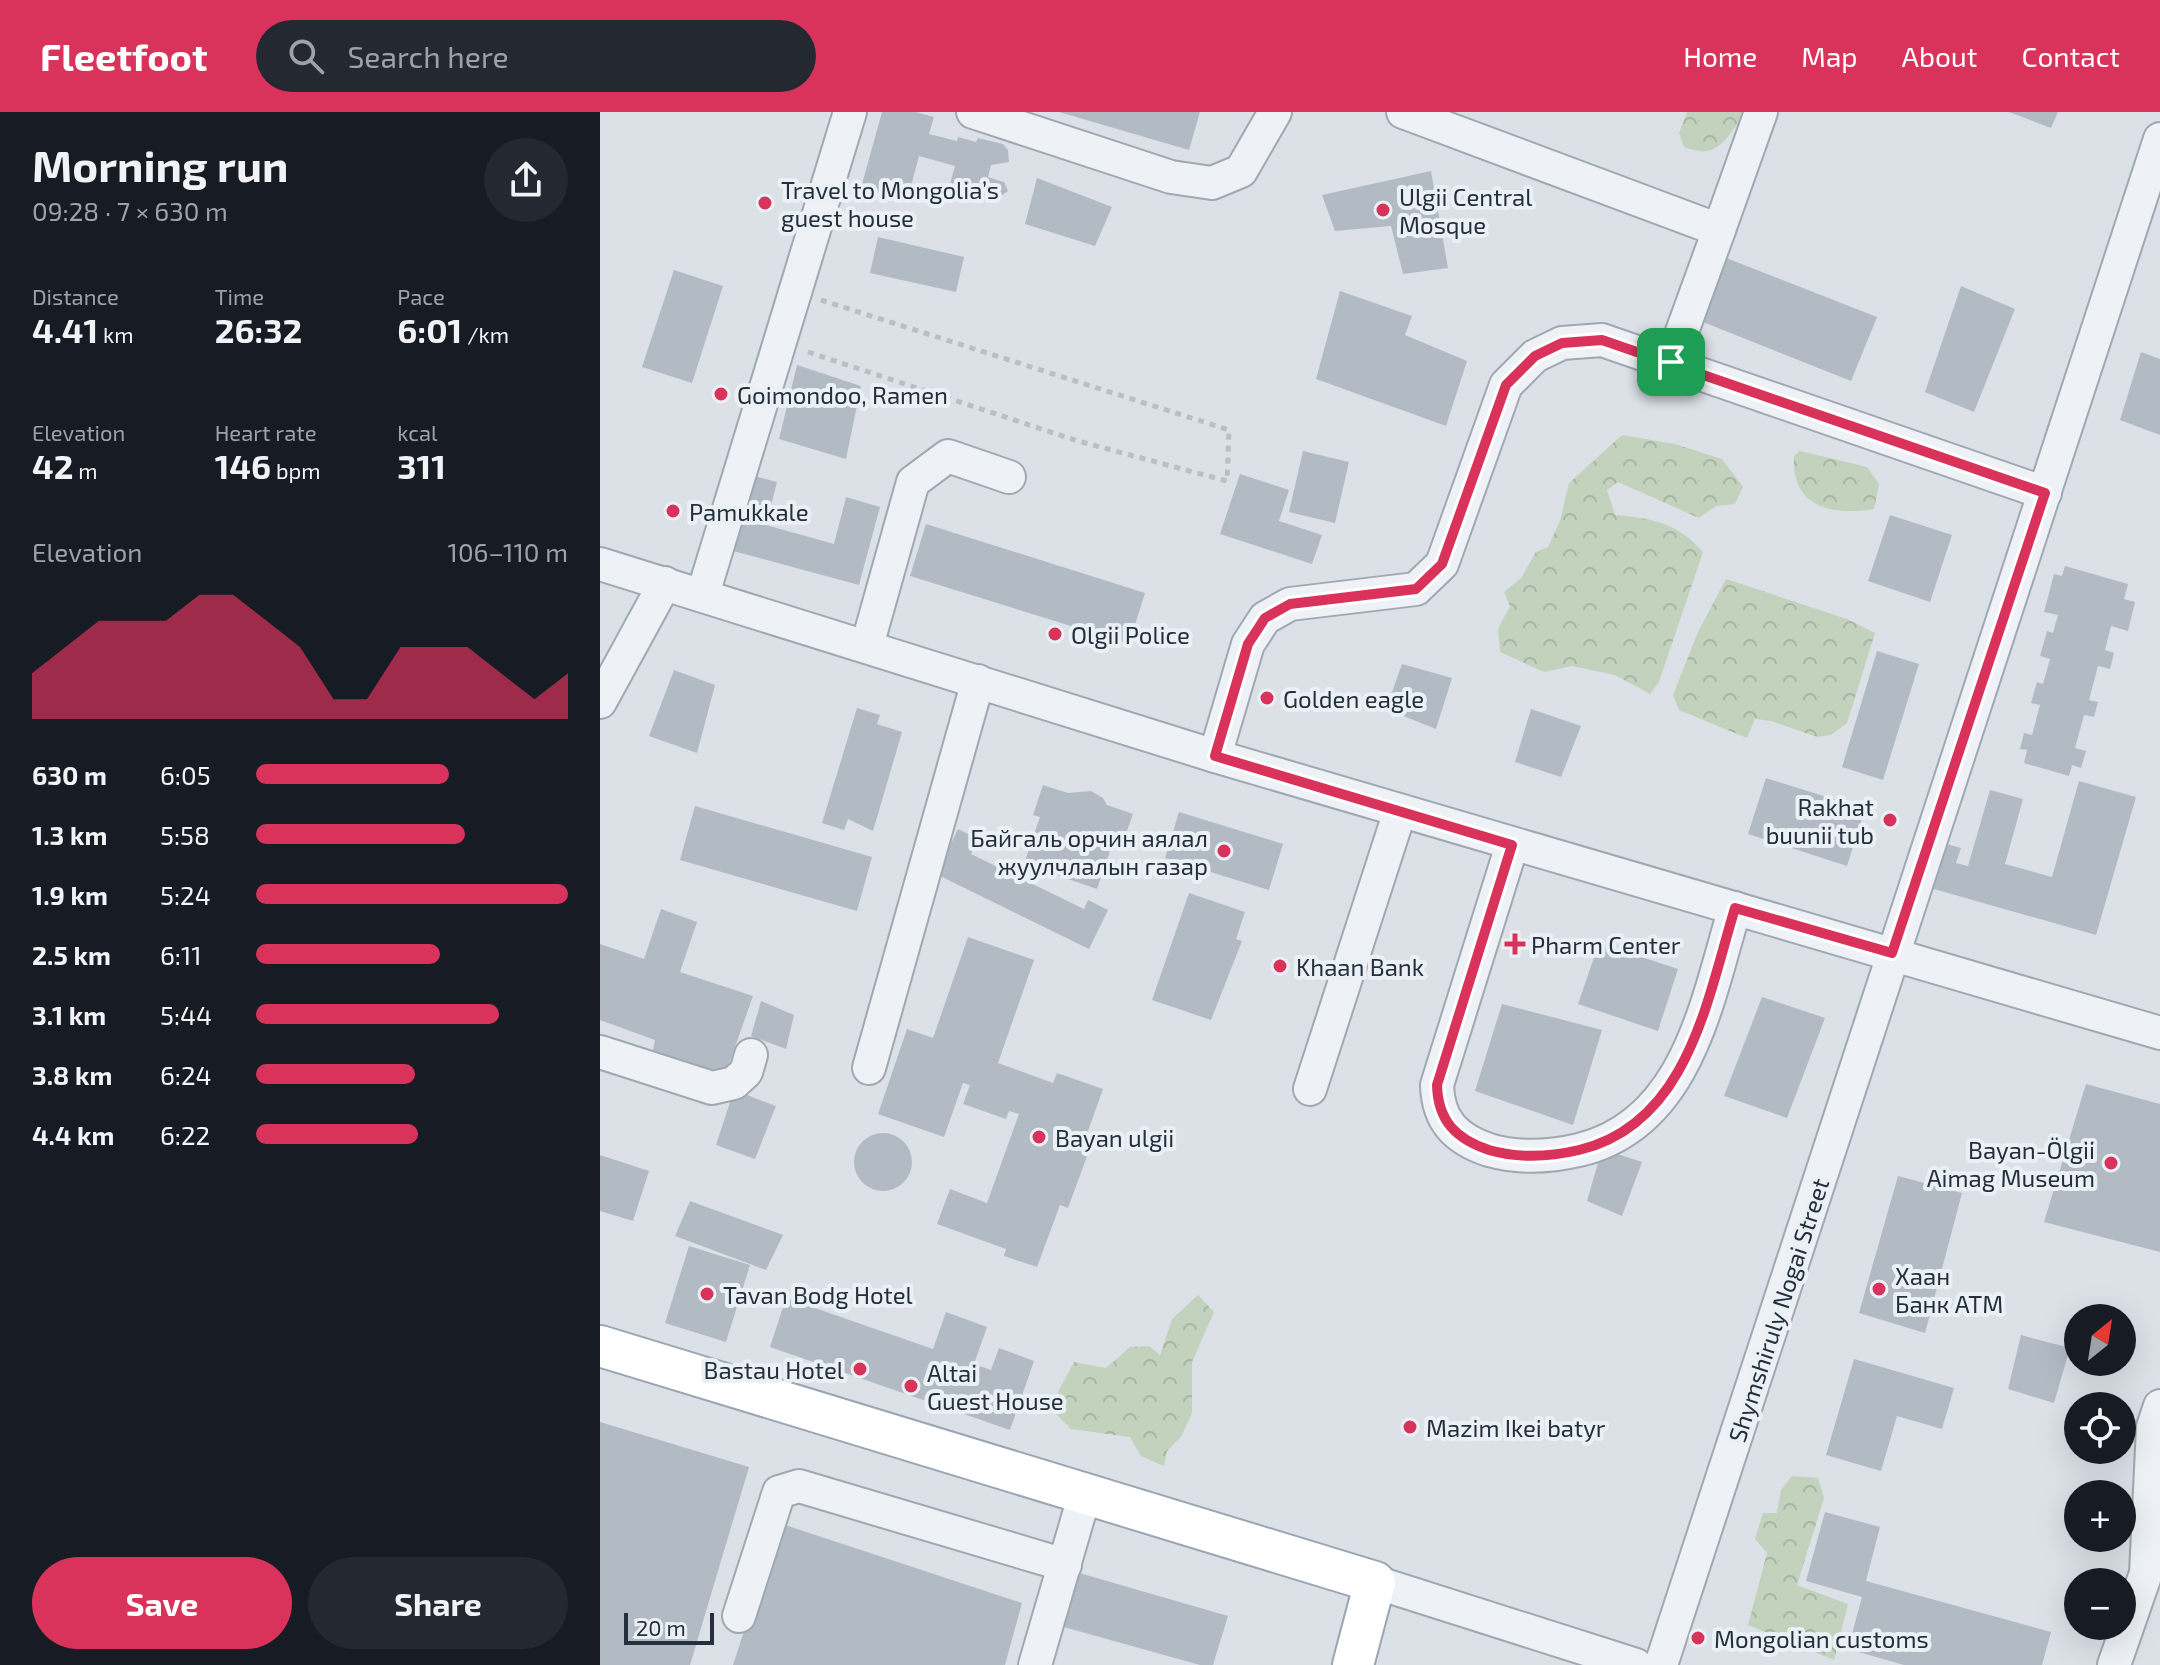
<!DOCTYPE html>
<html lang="en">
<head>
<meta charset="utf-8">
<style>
  :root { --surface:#171b24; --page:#242831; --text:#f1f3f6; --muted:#9ea1a6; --accent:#d9335b }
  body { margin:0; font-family:"Exo 2",sans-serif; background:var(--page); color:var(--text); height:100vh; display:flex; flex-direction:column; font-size:30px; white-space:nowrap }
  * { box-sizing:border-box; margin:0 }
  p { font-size:26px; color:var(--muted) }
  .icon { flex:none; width:44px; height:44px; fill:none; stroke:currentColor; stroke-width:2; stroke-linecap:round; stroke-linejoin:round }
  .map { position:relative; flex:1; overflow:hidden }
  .details { display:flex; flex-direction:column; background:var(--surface); width:600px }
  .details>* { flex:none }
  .needle { width:52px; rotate:30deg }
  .fabs { position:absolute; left:1464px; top:1192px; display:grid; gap:16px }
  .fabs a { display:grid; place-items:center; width:72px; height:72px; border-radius:50%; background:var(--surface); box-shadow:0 8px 32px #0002; font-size:40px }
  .scale { position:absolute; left:24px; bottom:20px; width:90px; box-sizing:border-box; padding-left:8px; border:4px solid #24303e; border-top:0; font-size:22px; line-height:28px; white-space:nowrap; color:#24303e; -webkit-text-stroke:6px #ebf0f5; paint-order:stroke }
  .pin { position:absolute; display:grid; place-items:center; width:68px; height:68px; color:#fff; margin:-34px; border-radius:16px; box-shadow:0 4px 12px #0006 }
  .round { display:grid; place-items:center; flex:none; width:84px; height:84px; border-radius:42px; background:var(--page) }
  .headline { display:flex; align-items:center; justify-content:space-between; height:136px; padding:0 32px }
  h1 { font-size:44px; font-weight:700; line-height:60px }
  .figures { display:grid; grid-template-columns:repeat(3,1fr); gap:12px; height:136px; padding:8px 32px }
  .figures div { display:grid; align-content:center }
  .figures b { font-size:34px; font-weight:700 }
  .figures small { font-size:22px; font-weight:400 }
  .figures p { font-size:22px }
  .chart { height:224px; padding:16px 32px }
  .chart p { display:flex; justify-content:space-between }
  .chart svg { width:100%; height:144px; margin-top:8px; fill:var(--accent); opacity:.7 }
  .primary-button { display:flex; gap:16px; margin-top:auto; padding:16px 32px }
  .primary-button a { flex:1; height:92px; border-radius:48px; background:var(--accent); color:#fff; font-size:32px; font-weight:700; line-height:92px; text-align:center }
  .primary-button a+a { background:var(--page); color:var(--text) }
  ul { padding:0 32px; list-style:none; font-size:26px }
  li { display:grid; grid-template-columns:128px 96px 1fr; align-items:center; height:60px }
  li i { height:20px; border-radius:10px; background:var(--accent) }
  header { display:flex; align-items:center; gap:48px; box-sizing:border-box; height:112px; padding:0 40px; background:var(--accent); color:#fff }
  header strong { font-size:38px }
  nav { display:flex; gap:44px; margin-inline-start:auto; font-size:28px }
  .search { width:560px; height:72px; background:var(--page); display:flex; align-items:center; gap:20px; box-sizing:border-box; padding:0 28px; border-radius:44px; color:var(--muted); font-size:30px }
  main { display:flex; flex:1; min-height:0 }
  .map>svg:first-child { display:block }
  .forest { fill:url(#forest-crowns) }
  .building { fill:#b2bbc4 }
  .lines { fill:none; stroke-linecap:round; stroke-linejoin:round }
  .minor-casing { stroke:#a0a8b1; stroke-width:36 }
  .major-casing { stroke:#9aa6b4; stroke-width:44 }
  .path { stroke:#b9bfc5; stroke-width:5; stroke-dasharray:6 6; stroke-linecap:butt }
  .minor { stroke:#eef1f5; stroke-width:32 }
  .major { stroke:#fff; stroke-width:40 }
  .route-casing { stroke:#fff; stroke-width:16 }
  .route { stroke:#d9335b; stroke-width:10 }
  .poi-dot { fill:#d9335b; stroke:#ebf0f5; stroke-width:3 }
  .labels { text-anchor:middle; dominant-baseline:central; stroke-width:8; stroke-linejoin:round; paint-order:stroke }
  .poi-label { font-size:24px; fill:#24303e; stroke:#ebf0f5; text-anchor:start }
  .street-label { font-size:24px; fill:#24303e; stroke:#ebf0f5 }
</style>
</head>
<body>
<header>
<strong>Fleetfoot</strong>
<div class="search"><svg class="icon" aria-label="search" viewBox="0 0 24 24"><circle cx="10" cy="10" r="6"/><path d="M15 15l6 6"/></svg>Search here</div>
<nav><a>Home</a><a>Map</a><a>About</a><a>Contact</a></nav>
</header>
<main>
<section class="details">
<div class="headline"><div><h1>Morning run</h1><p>09:28 · 7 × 630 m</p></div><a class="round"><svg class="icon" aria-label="share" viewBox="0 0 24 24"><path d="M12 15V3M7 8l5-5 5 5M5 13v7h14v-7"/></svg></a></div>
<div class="figures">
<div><p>Distance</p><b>4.41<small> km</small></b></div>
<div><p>Time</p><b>26:32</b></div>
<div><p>Pace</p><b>6:01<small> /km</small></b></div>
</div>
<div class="figures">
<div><p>Elevation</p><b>42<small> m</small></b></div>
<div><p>Heart rate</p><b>146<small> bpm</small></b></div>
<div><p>kcal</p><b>311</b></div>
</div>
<div class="chart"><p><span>Elevation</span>106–110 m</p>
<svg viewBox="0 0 160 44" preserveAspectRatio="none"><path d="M0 44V30L10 22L20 14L30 14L40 14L50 6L60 6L70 14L80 22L90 38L100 38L110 22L120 22L130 22L140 30L150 38L160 30V44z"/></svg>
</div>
<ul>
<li><b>630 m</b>6:05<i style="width:62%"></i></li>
<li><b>1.3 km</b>5:58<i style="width:67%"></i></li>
<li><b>1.9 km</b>5:24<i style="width:100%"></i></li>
<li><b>2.5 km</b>6:11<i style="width:59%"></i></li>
<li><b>3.1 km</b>5:44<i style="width:78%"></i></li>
<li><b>3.8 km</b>6:24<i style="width:51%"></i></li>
<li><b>4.4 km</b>6:22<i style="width:52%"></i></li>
</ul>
<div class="primary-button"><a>Save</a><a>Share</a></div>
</section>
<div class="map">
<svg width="1560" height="1553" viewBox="0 0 1560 1553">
  <defs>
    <pattern id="forest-crowns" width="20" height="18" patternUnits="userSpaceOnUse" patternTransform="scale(2)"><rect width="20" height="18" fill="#c3d2bc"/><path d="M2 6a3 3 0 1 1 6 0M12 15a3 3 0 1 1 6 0" fill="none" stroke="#a7b5a3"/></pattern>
  </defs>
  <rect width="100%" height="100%" fill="#dbe1e7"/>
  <g class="forest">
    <path d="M1087 0H1147C1125 25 1120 49 1084 35L1079 21Z"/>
    <path d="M1022 323 1075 332 1122 347 1143 375 1135 392 1116 394 1099 406 1018 370 1007 378 1015 403C1052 406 1078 411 1103 440L1059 570 1050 582 1015 563 972 554 944 560 900 540 898 517 910 494 904 480 921 466 936 440 948 435 960 409 969 371Z"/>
    <path d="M1200 339 1267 355 1279 372 1274 397C1231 404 1191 395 1194 344Z"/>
    <path d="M1126 467 1247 507 1275 521 1247 611 1231 623 1217 625 1171 609 1155 607 1147 626 1079 598 1073 583 1098 520Z"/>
    <path d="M598 1183 614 1200 592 1250V1301L581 1325 567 1339 564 1354 541 1344 530 1325 471 1317 454 1300 458 1280 474 1250 506 1256 530 1235 549 1234 560 1243 572 1207Z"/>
    <path d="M1192 1364 1218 1366 1224 1386 1197 1473 1248 1492 1234 1548 1148 1513 1167 1441 1155 1427 1163 1401H1177L1181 1378Z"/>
  </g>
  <g class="building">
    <path d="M282 0H316L334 5 329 22 357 29 358 25 376 30 378 26 403 32 408 38 409 50 391 53 388 65 404 70 408 79 399 85 387 80 385 89 348 79 355 54 319 44 307 89 261 76Z"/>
    <path d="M459 0H600L589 38Z"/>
    <path d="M1409 0H1458L1451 16Z"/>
    <path d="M831 59 848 156 803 162 791 114 735 119 722 83Z"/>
    <path d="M437 66 512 95 495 134 425 112Z"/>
    <path d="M278 125 364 145 356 180 270 161Z"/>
    <path d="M1121 144 1277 205 1251 269 1098 208Z"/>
    <path d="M74 158 123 174 92 271 42 255Z"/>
    <path d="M1361 174 1415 197 1374 300 1325 280Z"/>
    <path d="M740 179 812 204 805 223 867 249 846 314 716 267Z"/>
    <path d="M1541 240 1560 247V323L1520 308Z"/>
    <path d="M197 253 261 274 246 347 179 327Z"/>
    <path d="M703 339 749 350 735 411 689 400Z"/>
    <path d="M143 361 177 370 166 413 234 432 246 385 280 395 259 473 122 436Z"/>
    <path d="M640 362 689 378 679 409 722 423 712 452 620 422Z"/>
    <path d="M1290 403 1352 423 1330 490 1268 469Z"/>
    <path d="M326 412 545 481 529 532 310 464Z"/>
    <path d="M1465 454 1528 472 1524 487 1535 490 1528 519 1511 514 1505 538 1514 541 1510 557 1498 554 1489 588 1498 590 1494 605 1484 603 1475 636 1486 639 1481 656 1472 653 1469 664 1424 651 1427 638 1420 637 1424 621 1432 623 1440 593 1431 591 1437 570 1443 572 1450 547 1440 544 1447 519 1453 521 1458 503 1444 500 1454 462 1462 464Z"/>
    <path d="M1277 539 1319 552 1283 668 1242 655Z"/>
    <path d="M802 552 852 566 836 617 786 597Z"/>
    <path d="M74 558 115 573 97 641 49 624Z"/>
    <path d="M257 596 280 603 277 612 302 620 273 719 248 707 244 718 222 711Z"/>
    <path d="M931 597 981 614 961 665 915 650Z"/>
    <path d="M1166 666 1265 697 1247 754 1148 722Z"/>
    <path d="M1479 669 1536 685 1496 823 1320 773 1333 728 1361 736 1356 751 1368 754 1390 678 1423 687 1405 752 1452 765Z"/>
    <path d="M443 673 468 681 491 679 503 686 507 693 533 702 522 733 513 730 497 777 424 752 440 705 433 703Z"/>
    <path d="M95 694 272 745 257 799 80 748Z"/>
    <path d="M579 700 683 732 669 778 565 746Z"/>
    <path d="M358 717 378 727 371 742 484 797 488 788 508 798 489 837 336 762Z"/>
    <path d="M589 781 645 800 636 827 642 829 611 908 552 888Z"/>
    <path d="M61 797 97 810 80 860 153 884 124 966 52 942 55 928 0 908V832L44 847Z"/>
    <path d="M368 825 434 848 398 951 453 971 457 961 503 977 483 1033 490 1036 468 1096 460 1093 437 1155 404 1144 406 1137 337 1112 350 1077 387 1091 419 1002 409 999 406 1007 363 992 370 973 363 971 344 1025 278 1002 307 917 333 926Z"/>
    <path d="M999 831 1078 857 1058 919 978 892Z"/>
    <path d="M1162 885 1225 906 1187 1006 1124 984Z"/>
    <path d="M161 889 194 903 186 937 151 924Z"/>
    <path d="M902 892 1002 918 973 1013 875 979Z"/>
    <path d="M1486 972 1560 992V1140L1444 1110Z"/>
    <path d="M134 978 176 994 155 1047 116 1033Z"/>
    <circle cx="283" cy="1050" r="29"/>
    <path d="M1002 1037 1042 1050 1022 1104 987 1089Z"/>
    <path d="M0 1043 49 1059 33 1109 0 1099Z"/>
    <path d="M1298 1064 1362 1081 1325 1221 1259 1201Z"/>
    <path d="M90 1089 183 1123 166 1158 75 1124Z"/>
    <path d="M89 1134 150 1153 126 1230 65 1211Z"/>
    <path d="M186 1186 333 1237 346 1200 387 1215 374 1252 391 1258 399 1236 434 1249 410 1318 170 1235Z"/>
    <path d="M1421 1223 1470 1236 1454 1291 1408 1277Z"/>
    <path d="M1254 1247 1354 1276 1342 1317 1297 1304 1281 1359 1226 1343Z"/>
    <path d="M0 1310 149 1355 90 1553H0Z"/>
    <path d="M1225 1400 1280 1415 1266 1469 1451 1520 1442 1553H1304L1248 1537 1262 1485 1206 1469Z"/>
    <path d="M179 1411 422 1491 405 1553H133Z"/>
    <path d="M469 1458 628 1504 613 1553H600L453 1512Z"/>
  </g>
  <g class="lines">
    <defs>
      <g id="minor">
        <path d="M373 0 571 65 612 71 641 59 675 0"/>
        <path d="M803 0 1119 118 1071 250"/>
        <path d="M1119 118 1161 0"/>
        <path d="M0 452 615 644 1560 921"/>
        <path d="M103 482 250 0"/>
        <path d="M267 534 313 370 348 344 409 365"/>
        <path d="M0 590 65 471"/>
        <path d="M615 644 648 532 665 506 690 492 816 477 842 452 906 273 935 244 962 231 1002 228 1445 381"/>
        <path d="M912 733 837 973C838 1009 856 1027 889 1038 920 1047 949 1045 979 1038 1088 1012 1107 888 1135 796"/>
        <path d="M0 940 112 976 134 971 146 960 151 943"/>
        <path d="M269 956 378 569"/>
        <path d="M710 977 800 699"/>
        <path d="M775 1470 1036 1553"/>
        <path d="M139 1504 179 1380 199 1374 465 1453"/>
        <path d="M435 1553 484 1385"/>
        <path d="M1061 1553 1560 27"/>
        <path d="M1514 1553 1546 1461 1553 1315 1560 1294"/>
      </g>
      <path id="major" d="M0 1234 775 1470 753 1553"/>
    </defs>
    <use href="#minor" class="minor-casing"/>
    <use href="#major" class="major-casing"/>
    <path class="path" d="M208 240 478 329 627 369 629 318 221 188"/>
    <use href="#minor" class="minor"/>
    <use href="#major" class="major"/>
  </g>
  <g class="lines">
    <defs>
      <path id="route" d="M1002 228 1445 381 1292 841 1135 796C1107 888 1088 1012 979 1038 949 1045 920 1047 889 1038 856 1027 838 1009 837 973L912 733 615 644 648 532 665 506 690 492 816 477 842 452 906 273 935 244 962 231Z"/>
    </defs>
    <use href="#route" class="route-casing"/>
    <use href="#route" class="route"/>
  </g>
  <g class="poi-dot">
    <circle cx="165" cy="91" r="8"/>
    <circle cx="783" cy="98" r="8"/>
    <circle cx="121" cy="282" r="8"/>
    <circle cx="73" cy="399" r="8"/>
    <circle cx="455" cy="522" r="8"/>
    <circle cx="667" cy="586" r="8"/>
    <circle cx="1290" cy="708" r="8"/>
    <circle cx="624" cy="739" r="8"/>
    <path d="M911 820h8v8h8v8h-8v8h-8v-8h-8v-8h8z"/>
    <circle cx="680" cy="854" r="8"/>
    <circle cx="439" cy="1025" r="8"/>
    <circle cx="1511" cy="1051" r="8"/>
    <circle cx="1279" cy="1177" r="8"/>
    <circle cx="107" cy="1182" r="8"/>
    <circle cx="260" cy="1257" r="8"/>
    <circle cx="311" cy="1274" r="8"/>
    <circle cx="810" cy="1315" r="8"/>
    <circle cx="1098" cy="1526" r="8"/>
  </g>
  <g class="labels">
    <g class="poi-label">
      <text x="181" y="77">Travel to Mongolia’s<tspan x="181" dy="28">guest house</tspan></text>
      <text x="799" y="84">Ulgii Central<tspan x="799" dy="28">Mosque</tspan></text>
      <text x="137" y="282">Goimondoo, Ramen</text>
      <text x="89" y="399">Pamukkale</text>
      <text x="471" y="522">Olgii Police</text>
      <text x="683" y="586">Golden eagle</text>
      <text x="1274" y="694" text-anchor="end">Rakhat<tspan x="1274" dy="28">buunii tub</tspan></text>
      <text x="608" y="725" text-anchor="end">Байгаль орчин аялал<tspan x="608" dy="28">жуулчлалын газар</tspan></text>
      <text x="931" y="832">Pharm Center</text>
      <text x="696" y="854">Khaan Bank</text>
      <text x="455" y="1025">Bayan ulgii</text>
      <text x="1495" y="1037" text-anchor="end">Bayan-Ölgii<tspan x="1495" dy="28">Aimag Museum</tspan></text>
      <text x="1295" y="1163">Хаан<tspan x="1295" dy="28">Банк АТМ</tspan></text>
      <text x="123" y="1182">Tavan Bodg Hotel</text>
      <text x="244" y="1257" text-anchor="end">Bastau Hotel</text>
      <text x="327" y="1260">Altai<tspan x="327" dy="28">Guest House</tspan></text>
      <text x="826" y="1315">Mazim Ikei batyr</text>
      <text x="1114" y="1526">Mongolian customs</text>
    </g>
    <g class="street-label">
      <text transform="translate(1178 1198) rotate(-72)">Shymshiruly Nogai Street</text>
    </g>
  </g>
</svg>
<div class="fabs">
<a><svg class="needle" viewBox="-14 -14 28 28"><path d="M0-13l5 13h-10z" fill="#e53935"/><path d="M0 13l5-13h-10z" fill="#9ea1a6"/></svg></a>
<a><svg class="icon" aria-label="locate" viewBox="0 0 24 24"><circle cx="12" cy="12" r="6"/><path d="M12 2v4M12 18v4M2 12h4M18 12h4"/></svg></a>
<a>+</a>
<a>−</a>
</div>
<div class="scale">20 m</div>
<div class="pin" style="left:1071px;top:250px;background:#1e9e55"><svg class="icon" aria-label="arrive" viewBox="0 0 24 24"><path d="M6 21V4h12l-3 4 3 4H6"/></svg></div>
</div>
</main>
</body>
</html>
